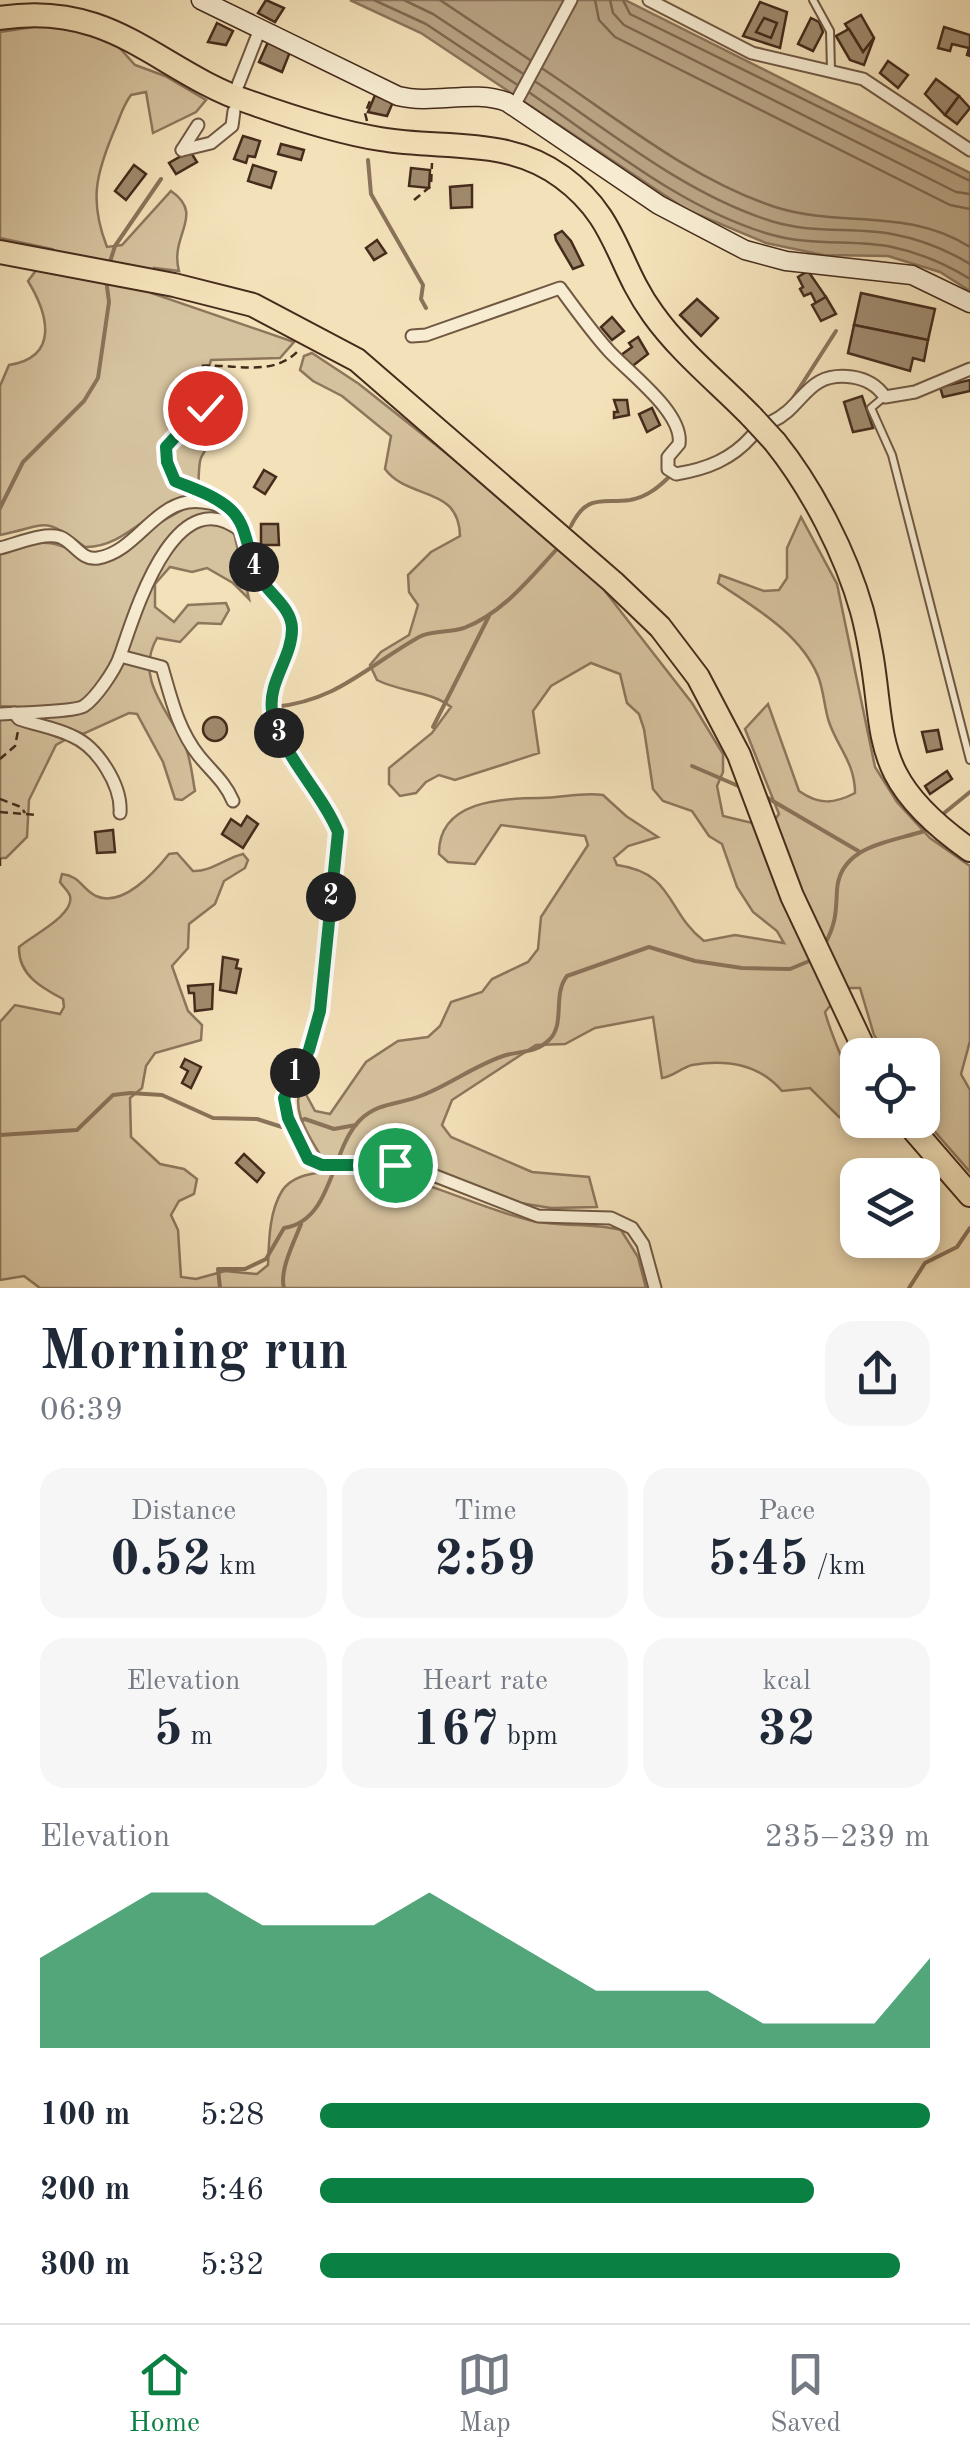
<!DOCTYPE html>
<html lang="en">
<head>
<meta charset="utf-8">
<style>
  :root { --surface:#fff; --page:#f6f6f7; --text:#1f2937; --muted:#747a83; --line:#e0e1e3; --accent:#0b8043 }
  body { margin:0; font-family:"Old Standard TT",serif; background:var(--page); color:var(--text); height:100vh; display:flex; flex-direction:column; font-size:38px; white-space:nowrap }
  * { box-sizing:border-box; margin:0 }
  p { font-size:32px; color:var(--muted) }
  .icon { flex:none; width:55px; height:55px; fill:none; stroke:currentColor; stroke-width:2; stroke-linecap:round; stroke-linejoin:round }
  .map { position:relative; height:1288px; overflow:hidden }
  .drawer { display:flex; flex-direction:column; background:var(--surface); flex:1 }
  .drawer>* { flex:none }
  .fabs { position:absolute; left:840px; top:1038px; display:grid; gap:20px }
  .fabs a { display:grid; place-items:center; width:100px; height:100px; border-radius:20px; background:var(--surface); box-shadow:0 5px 15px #0003; font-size:50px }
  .pin { position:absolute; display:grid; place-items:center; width:85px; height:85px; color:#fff; margin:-42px; border:5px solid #fff; border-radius:50%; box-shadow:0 2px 10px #0007 }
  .km { position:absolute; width:50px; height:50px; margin:-25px; border-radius:50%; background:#222; color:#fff; font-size:28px; line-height:50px; text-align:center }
  .round { display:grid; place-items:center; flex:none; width:105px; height:105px; border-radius:30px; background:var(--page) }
  .head { display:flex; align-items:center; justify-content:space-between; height:170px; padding:0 40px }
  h1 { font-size:55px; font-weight:700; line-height:75px }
  .metrics { display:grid; grid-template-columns:repeat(3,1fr); gap:15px; height:170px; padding:10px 40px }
  .metrics div { display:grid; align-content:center; border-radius:25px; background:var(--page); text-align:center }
  .metrics b { font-size:50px; font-weight:700 }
  .metrics small { font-size:28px; font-weight:400 }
  .metrics p { font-size:28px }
  .chart { height:280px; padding:20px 40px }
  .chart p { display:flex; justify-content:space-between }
  .chart svg { width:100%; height:180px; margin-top:10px; fill:var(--accent); opacity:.7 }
  ul { padding:0 40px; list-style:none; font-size:32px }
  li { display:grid; grid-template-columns:160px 120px 1fr; align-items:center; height:75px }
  li i { height:25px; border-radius:12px; background:var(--accent) }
  .menu { display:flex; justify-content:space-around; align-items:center; height:140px; border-top:2px solid var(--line); background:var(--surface); font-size:28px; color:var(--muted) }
  .menu a { display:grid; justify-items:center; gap:5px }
  .menu .active { color:var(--accent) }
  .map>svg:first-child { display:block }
  .green { fill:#d5c29e; stroke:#8d765c; stroke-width:2.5 }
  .water { fill:#b8a383; stroke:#8a7359; stroke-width:2.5 }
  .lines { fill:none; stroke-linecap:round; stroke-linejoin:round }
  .shore { stroke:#7e674f; stroke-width:2.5 }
  .stream { stroke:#8a7359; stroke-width:4 }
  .building { fill:#9f8a6d; stroke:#452b1b; stroke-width:2.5 }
  .lane-casing { stroke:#705842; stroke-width:10 }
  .street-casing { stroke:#705842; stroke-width:15 }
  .secondary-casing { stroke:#452b1b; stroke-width:21 }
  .highway-casing { stroke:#452b1b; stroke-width:26 }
  .path { stroke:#452b1b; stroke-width:2.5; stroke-dasharray:8 5; stroke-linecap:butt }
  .lane { stroke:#f7ecd2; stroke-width:6 }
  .street { stroke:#f7ecd2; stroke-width:11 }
  .secondary { stroke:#f7ecd2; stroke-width:18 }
  .highway { stroke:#f3e1b9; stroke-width:22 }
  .highway-bridge-casing { stroke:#452b1b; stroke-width:26; stroke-linecap:butt }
  .highway-bridge { stroke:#f3e1b9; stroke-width:22 }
  .route-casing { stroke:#fff; stroke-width:20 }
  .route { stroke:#0b8043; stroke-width:12 }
</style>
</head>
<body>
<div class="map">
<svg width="970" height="1288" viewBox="0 0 970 1288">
  <rect width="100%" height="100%" fill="#f3e1b9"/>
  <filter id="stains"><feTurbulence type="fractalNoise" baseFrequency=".002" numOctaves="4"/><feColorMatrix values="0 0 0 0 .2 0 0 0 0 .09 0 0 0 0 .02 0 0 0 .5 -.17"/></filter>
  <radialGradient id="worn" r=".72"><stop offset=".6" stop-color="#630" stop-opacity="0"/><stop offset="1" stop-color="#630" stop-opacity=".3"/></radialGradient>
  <g class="green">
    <path d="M40 26 71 29 115 43 135 65 165 76 206 100 196 112 153 133 146 92 131 95C122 107 120 118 114 131 96 174 89 201 107 247L122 245 171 191C206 215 169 235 179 271L154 268 151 293 294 342 280 358 211 360 203 389 221 428C196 464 200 450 198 495 154 500 128 548 85 547 41 515 50 525 0 535V386L9 365C60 357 48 314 28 281L52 249 0 238V32Z"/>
    <path d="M312 353 359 384 504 499 601 586 692 703 723 754V772L717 786 723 816 769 827 779 814 745 729 768 704 799 791C819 805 834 804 855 793 855 763 838 748 829 722 824 707 824 691 818 676 800 633 755 608 718 583L720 575 764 591 779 590 787 578V548L801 517 837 584 875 767 897 802 930 838 970 866V1041L961 1074 970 1090V1172L923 1118 922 1055H888L874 1035 860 988H845L825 1012C835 1050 857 1081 858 1120H869L854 1131 853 1123 839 1117 810 1088 782 1091C759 1064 727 1059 692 1065 681 1068 674 1076 662 1078L653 1017 595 1028 565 1044 536 1045 452 1100 442 1125 451 1137 532 1172 589 1177 597 1207 551 1208 520 1203 403 1159 322 1158C308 1134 291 1112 301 1085L315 1111 330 1114 366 1062 398 1041 428 1037 440 1026 451 1002 482 992 492 979 528 962 538 949 541 917 588 845 585 836 501 825 475 864 448 862 439 854C438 801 501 798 541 798 562 798 581 792 603 795L626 816 658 837 628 846 614 858 617 865C675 873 666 912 704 941L735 935 784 943 777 931 753 912 737 887 722 844 709 836 692 811 663 801 653 789 644 729 639 714 627 703 620 674 591 663 551 686 533 711 539 753 455 780 439 775 426 782 416 793 400 796 389 784V768L432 733 451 707C431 691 400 692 377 680L370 665 381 652 409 635 418 605 409 592 408 575 431 552 460 536C459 485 409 501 385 469L391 436 342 396 313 381 300 370 304 356Z"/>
    <path d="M189 506H212L215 520 234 533 249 599 233 583 207 568 192 572 170 567 155 584V607L174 622 188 605 226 603 229 610 221 624 198 623 180 642 157 638C134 678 168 710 185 746 191 759 192 776 195 791L182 800 175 799 163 762 137 714 129 713 83 734 28 716 19 707 0 706V550C44 541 52 536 91 562Z"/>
    <path d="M10 718 65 740 56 745 29 800 27 837 6 858H0V719Z"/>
    <path d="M177 853 193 871C210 872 226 858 243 854L248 860 245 868 224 881 215 904 189 924 188 948 172 966 188 1011 202 1025 201 1040 155 1053 146 1066 142 1088 130 1098 131 1137 160 1164 184 1169 197 1179 194 1194 179 1201 171 1215 178 1230 181 1277 196 1279 225 1271 257 1274 268 1265C269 1241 269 1212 282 1191 291 1177 308 1174 323 1172 402 1162 456 1202 529 1220 560 1228 591 1222 621 1230L638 1257 646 1288H40L24 1276 0 1280V1022L15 1005 60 1014 64 1007 63 999C42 988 18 975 19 947 31 936 75 915 70 896 68 890 63 887 60 882L62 874C80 876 82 889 96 896 122 908 154 873 169 854Z"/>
  </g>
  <path class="water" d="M350 0H625L970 173V291L940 272 888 256 823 255 766 243 687 210 421 33Z"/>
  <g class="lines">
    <g class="shore">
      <path d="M374 0 426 24 516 84"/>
      <path d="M404 0 433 14 522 73"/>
      <path d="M440 0 530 60"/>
      <path d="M595 0 599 20 615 37 950 205 970 209"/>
      <path d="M610 0 613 13 624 25 956 192 970 194"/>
      <path d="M623 0 630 14 970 181"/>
      <path d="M543 69C617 118 690 179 775 207 841 228 906 207 970 247"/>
      <path d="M536 82C611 132 685 194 771 221 812 234 852 227 892 234 919 239 947 250 970 264"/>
      <path d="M530 93C605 144 681 208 769 234 813 247 852 239 892 247 920 253 946 264 970 279"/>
    </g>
    <g class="stream">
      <path d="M368 160 371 194 423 285 421 299 426 308"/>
      <path d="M109 265 115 246 161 179"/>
      <path d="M793 398 836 331"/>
      <path d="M0 508 23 462 84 401 98 378 109 302 106 279"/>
      <path d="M571 526C587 493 602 504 630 500 647 497 659 487 671 475"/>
      <path d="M274 707C337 701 366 667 419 637 432 630 449 633 464 628 503 613 529 579 557 549"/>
      <path d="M433 727 489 616"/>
      <path d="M692 766 743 788"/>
      <path d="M766 797 860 852"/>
      <path d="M943 814 970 792"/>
      <path d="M825 944C836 924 836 912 837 890 840 845 892 842 924 831"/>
      <path d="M0 1135 77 1130 113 1095 130 1093 162 1095 213 1118 257 1119 282 1127 305 1119 334 1129 356 1125"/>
      <path d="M220 1288 218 1269H245L266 1259 284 1228C333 1221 330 1150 360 1120 380 1101 400 1105 423 1095 451 1084 477 1064 506 1055 522 1051 536 1053 549 1040 566 1024 552 995 567 976L649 947 695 961 742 968 790 969 814 959"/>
      <path d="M284 1288C279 1271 294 1242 301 1224"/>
      <path d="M909 1288 925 1263 957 1247 970 1228"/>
    </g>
  </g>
  <g class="building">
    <path d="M266 0 284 8 275 22 258 13Z"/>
    <path d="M760 2 787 12 780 48 743 36Z"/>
    <path d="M861 15 874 38 863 52 845 24Z"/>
    <path d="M764 18 777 23 771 38 756 32Z"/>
    <path d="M811 18 819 22 823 32 813 51 798 44Z"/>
    <path d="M217 23 233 31 226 45 208 42Z"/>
    <path d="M944 27 970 35V56L967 55 969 48 952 44 950 51 938 48Z"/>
    <path d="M849 29 863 52 874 38 864 65 850 60 836 36Z"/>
    <path d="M268 42 290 52 282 72 259 62Z"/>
    <path d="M888 61 908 75 898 88 880 73Z"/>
    <path d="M936 79 959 96 945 115 925 94Z"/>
    <path d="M375 95 393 102 387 116 368 112Z"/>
    <path d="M959 96 970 108 957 124 945 115Z"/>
    <path d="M243 136 260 141 255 157 248 156 246 163 234 159Z"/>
    <path d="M281 144 304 150 301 160 278 154Z"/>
    <path d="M190 151 197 162 176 174 169 163Z"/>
    <path d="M134 165 146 174 126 200 115 191Z"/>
    <path d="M253 165 276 172 271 188 248 181Z"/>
    <path d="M411 168 430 170 429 188 409 186Z"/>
    <path d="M472 185V207L451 208 450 187Z"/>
    <path d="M562 231 571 241 583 265 573 269 556 240 555 235Z"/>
    <path d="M377 240 386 253 374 260 366 248Z"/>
    <path d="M808 271 826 297 816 303 811 293 804 296 800 289 803 287 798 277Z"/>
    <path d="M861 293 935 309 928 340 854 325Z"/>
    <path d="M826 297 836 314 821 321 812 305Z"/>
    <path d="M697 299 718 318 701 336 680 315Z"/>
    <path d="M612 317 624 331 612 340 601 327Z"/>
    <path d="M854 325 928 340 924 361 913 358 910 371 848 353Z"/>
    <path d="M638 337 648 354 630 368 621 355 632 347 629 343Z"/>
    <path d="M970 380V391L943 397 940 387Z"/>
    <path d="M862 396 873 428 853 432 844 402Z"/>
    <path d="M614 400H627L629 415 614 418V412H618Z"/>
    <path d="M652 408 660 425 647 432 639 414Z"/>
    <path d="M264 470 276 477 265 494 254 487Z"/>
    <path d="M261 524H278L279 545H261Z"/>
    <circle cx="215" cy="729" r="12"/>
    <path d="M938 730 942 749 927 752 922 732Z"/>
    <path d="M947 771 952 779 930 794 925 786Z"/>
    <path d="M247 816 258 824 243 848 222 834 231 819 241 826Z"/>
    <path d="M113 830 115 852 97 853 95 832Z"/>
    <path d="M223 957 238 960 236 968 241 969 236 993 220 990Z"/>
    <path d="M213 984 212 1009 195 1011 194 993H189L188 986Z"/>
    <path d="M185 1059 201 1067 191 1088 182 1083 188 1071 181 1067Z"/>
    <path d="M244 1154 264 1173 257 1182 236 1163Z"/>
  </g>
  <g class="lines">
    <defs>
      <g id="lane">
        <path d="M813 0 830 31 831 70"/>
        <path d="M884 397 871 408 892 455 970 760"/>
      </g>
      <g id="street">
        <path d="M649 0 752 53 863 79 970 150"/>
        <path d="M238 85 260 29"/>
        <path d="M514 106 571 0"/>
        <path d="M182 150 211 143 232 126 234 111"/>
        <path d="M182 150 198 125"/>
        <path d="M412 336 426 335 560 288C576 310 591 331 609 351 628 372 684 413 679 444L668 457V469L676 474C707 469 732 459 752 436"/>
        <path d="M771 422C805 407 805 371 852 377 866 379 877 385 885 397L915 392 970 369"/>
        <path d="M0 548C17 544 43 532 60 537 74 542 81 561 98 558 134 552 152 508 188 502 200 500 223 504 232 512 250 526 247 555 258 574 268 593 294 608 291 632 288 659 267 683 273 712 281 756 322 791 338 832L321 1011 309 1050 284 1099 288 1118 307 1159 322 1165H395L433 1175 538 1216 611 1218 632 1228 643 1244 655 1288"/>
        <path d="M120 656 162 667C171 698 178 730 199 756 212 772 225 782 233 801"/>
        <path d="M14 713 19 719C36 725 56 728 72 736 98 747 122 786 120 813"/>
        <path d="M0 714C15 713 75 712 84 706 96 698 115 670 120 656 135 613 175 476 242 532"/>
      </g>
      <path id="secondary" d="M201 0 398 96C434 105 473 89 507 102L659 205 745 250 786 261 912 275 970 303"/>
      <g id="highway">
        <path d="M0 18C114 0 159 72 249 102 291 117 336 132 380 139 443 150 506 136 562 177 618 218 616 263 653 314 680 352 720 384 752 417"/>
        <path d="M0 252 174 285 253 305 357 360 613 582 660 627 698 677 739 755 792 896 867 1055"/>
        <path d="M775 442C812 488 846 554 862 611 893 727 855 769 970 850"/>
        <path d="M905 1120 970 1195"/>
      </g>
    </defs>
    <use href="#lane" class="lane-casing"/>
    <use href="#street" class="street-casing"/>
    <use href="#secondary" class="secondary-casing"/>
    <use href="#highway" class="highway-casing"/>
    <g class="path">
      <path d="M367 121 365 113 370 101"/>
      <path d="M414 200 431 186 432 163"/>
      <path d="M196 490 175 481 167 462 166 447 177 435 205 424 208 418C201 396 187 389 200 366 233 363 272 378 298 351"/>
      <path d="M0 759 15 746 18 731"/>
      <path d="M0 799 21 807 25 813"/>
      <path d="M0 812 37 815"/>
      <path d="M0 858V870"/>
    </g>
    <use href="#lane" class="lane"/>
    <use href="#street" class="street"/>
    <use href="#secondary" class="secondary"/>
    <use href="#highway" class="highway"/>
    <defs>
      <path id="highway-bridge" d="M752 417 775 442"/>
    </defs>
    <use href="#highway-bridge" class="highway-bridge-casing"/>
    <use href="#highway-bridge" class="highway-bridge"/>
  </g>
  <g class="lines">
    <defs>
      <path id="route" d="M205 408V424L177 435 166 447 167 462 175 481C194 489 214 495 230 509 250 527 246 557 260 578 270 595 292 608 292 629 292 658 268 681 272 711 279 752 322 792 338 832L320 1011 309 1050 284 1098 288 1118 308 1159 322 1165H395"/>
    </defs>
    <use href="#route" class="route-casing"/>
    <use href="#route" class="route"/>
  </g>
  <rect width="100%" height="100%" filter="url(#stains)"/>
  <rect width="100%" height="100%" fill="url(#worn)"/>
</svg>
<div class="fabs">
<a><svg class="icon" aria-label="locate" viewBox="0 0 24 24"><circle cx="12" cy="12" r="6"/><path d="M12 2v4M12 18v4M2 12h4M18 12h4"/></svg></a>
<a><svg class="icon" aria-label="layers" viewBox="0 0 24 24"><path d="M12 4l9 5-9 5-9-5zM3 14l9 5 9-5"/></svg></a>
</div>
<div class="pin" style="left:395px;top:1165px;background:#1e9e55"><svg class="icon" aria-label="arrive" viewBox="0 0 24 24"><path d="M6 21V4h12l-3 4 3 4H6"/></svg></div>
<div class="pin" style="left:205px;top:408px;background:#d93025"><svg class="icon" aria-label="check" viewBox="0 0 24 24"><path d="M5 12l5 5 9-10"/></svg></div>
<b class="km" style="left:295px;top:1073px">1</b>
<b class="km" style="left:331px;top:897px">2</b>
<b class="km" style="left:279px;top:733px">3</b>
<b class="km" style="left:254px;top:567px">4</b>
</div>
<section class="drawer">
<div class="head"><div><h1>Morning run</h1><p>06:39</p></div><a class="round"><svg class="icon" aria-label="share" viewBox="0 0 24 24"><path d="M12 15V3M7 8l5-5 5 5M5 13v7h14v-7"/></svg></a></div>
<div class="metrics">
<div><p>Distance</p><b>0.52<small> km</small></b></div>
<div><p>Time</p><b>2:59</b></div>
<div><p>Pace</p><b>5:45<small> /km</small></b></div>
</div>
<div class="metrics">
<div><p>Elevation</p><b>5<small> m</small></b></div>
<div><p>Heart rate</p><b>167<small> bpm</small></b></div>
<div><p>kcal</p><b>32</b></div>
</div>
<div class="chart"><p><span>Elevation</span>235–239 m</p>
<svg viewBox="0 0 160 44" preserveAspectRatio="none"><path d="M0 44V22L10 14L20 6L30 6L40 14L50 14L60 14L70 6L80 14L90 22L100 30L110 30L120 30L130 38L140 38L150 38L160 22V44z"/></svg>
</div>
<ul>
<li><b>100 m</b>5:28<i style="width:100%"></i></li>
<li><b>200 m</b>5:46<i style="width:81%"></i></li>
<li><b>300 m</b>5:32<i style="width:95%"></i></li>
</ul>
</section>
<nav class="menu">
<a class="active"><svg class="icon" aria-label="home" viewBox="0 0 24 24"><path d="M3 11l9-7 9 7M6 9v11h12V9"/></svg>Home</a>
<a><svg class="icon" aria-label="map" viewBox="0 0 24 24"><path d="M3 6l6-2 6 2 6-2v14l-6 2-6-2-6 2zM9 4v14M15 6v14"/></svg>Map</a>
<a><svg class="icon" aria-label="saved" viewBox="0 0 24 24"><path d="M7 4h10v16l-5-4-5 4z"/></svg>Saved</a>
</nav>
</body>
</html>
